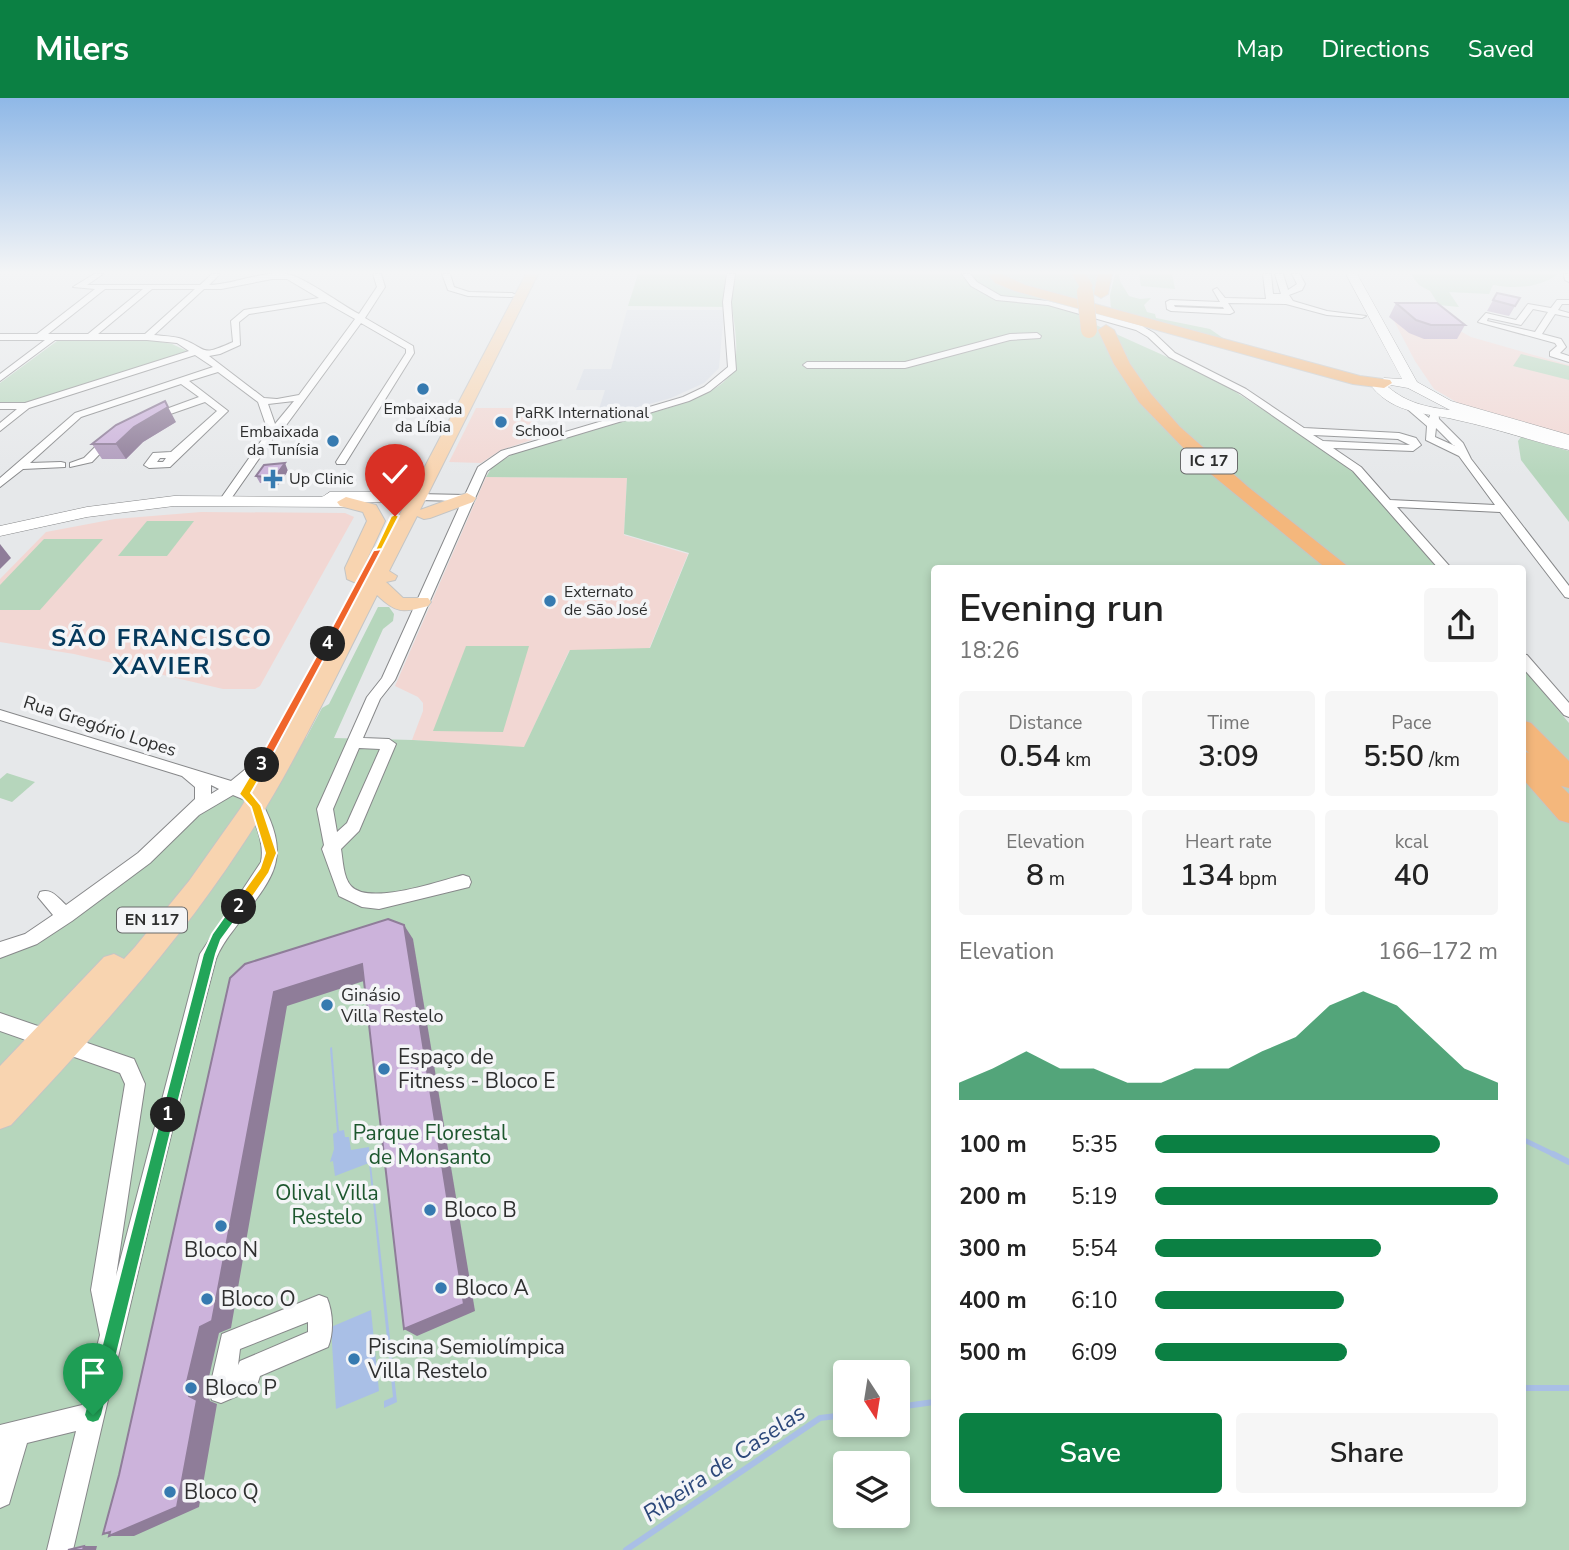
<!DOCTYPE html>
<html lang="en">
<head>
<meta charset="utf-8">
<style>
  :root { --surface:#fff; --page:#f6f6f6; --text:#222; --muted:#767676; --accent:#0b8043 }
  body { margin:0; font-family:"Nunito Sans",sans-serif; background:var(--page); color:var(--text); height:100vh; display:flex; flex-direction:column; font-size:26px; white-space:nowrap }
  * { box-sizing:border-box; margin:0 }
  p { font-size:23px; color:var(--muted) }
  .icon { flex:none; width:38px; height:38px; fill:none; stroke:currentColor; stroke-width:2; stroke-linecap:round; stroke-linejoin:round }
  .map { position:relative; flex:1; overflow:hidden }
  .sheet { position:absolute; left:931px; top:467px; width:595px; height:942px; display:flex; flex-direction:column; background:var(--surface); border-radius:7px; box-shadow:0 4px 10px #0003 }
  .sheet>* { flex:none }
  .needle { width:46px; rotate:168deg }
  .fabs { position:absolute; left:833px; top:1262px; display:grid; gap:14px }
  .fabs a { display:grid; place-items:center; width:77px; height:77px; border-radius:7px; background:var(--surface); box-shadow:0 4px 10px #0003; font-size:35px }
  .pin { position:absolute; display:grid; place-items:center; width:60px; height:60px; color:#fff; margin:-72px -30px; border-radius:50% 50% 50% 0; rotate:-45deg; box-shadow:0 0 7px #0007 }
  .pin .icon { rotate:45deg }
  .km { position:absolute; width:35px; height:35px; margin:-18px; border-radius:50%; background:#222; color:#fff; font-size:19px; line-height:35px; text-align:center }
  .round { display:grid; place-items:center; flex:none; width:74px; height:74px; border-radius:7px; background:var(--page) }
  .headline { display:flex; align-items:center; justify-content:space-between; height:119px; padding:0 28px }
  h1 { font-size:38px; font-weight:600; line-height:52px }
  .metrics { display:grid; grid-template-columns:repeat(3,1fr); gap:10px; height:119px; padding:7px 28px }
  .metrics div { display:grid; align-content:center; border-radius:7px; background:var(--page); text-align:center }
  .metrics b { font-size:30px; font-weight:600 }
  .metrics small { font-size:19px; font-weight:400 }
  .metrics p { font-size:19px }
  .chart { height:196px; padding:14px 28px }
  .chart p { display:flex; justify-content:space-between }
  .chart svg { width:100%; height:126px; margin-top:7px; fill:var(--accent); opacity:.7 }
  .button { display:flex; gap:14px; margin-top:auto; padding:14px 28px }
  .button a { flex:1; height:80px; border-radius:7px; background:var(--accent); color:#fff; font-size:28px; font-weight:600; line-height:80px; text-align:center }
  .button a+a { background:var(--page); color:var(--text) }
  ul { padding:0 28px; list-style:none; font-size:23px }
  li { display:grid; grid-template-columns:112px 84px 1fr; align-items:center; height:52px }
  li i { height:18px; border-radius:9px; background:var(--accent) }
  header { display:flex; align-items:center; gap:42px; box-sizing:border-box; height:98px; padding:0 35px; background:var(--accent); color:#fff }
  header strong { font-size:33px }
  nav { display:flex; gap:38px; margin-inline-start:auto; font-size:24px }
  .map>svg:first-child { display:block }
  .built { fill:#d8dde6 }
  .education { fill:#f2d7d3 }
  .green { fill:#b6d6bc; fill-rule:evenodd }
  .water { fill:#a9bfe6 }
  .lines { fill:none; stroke-linecap:round; stroke-linejoin:round }
  .stream-far1 { stroke:#a9bfe6; stroke-width:5 }
  .stream { stroke:#a9bfe6; stroke-width:6 }
  .street-casing { stroke:#87888a; stroke-width:2 }
  .secondary-casing { stroke:#87888a; stroke-width:1 }
  .primary-casing { stroke:#c4c5c5; stroke-width:2 }
  .highway-casing { stroke:#c4c5c5; stroke-width:2 }
  .street { fill:#fff; fill-rule:evenodd }
  .secondary { fill:#fff; fill-rule:evenodd }
  .primary { fill:#f8d4b0; fill-rule:evenodd }
  .highway { fill:#f4b77c; fill-rule:evenodd }
  .highway-bridge-casing { stroke:#c4c5c5; stroke-width:17; stroke-linecap:butt }
  .highway-bridge { stroke:#f4b77c; stroke-width:16 }
  .wall { fill:#af9abc }
  .shaded-wall { fill:#8f7d99 }
  .building { fill:#ccb3db; stroke:#8f7d99; stroke-width:2 }
  .split-1 { fill:#22a559; stroke:#fff; stroke-width:2 }
  .split-2 { fill:#22a559; stroke:#fff; stroke-width:2 }
  .split-3 { fill:#f5b400; stroke:#fff; stroke-width:2 }
  .split-4 { fill:#f0652b; stroke:#fff; stroke-width:2 }
  .split-5 { fill:#f0652b; stroke:#fff; stroke-width:2 }
  .split-6 { fill:#f5b400; stroke:#fff; stroke-width:2 }
  .poi-dot { fill:#367ab0; stroke:#f4f5f7; stroke-width:2.5 }
  .labels { text-anchor:middle; dominant-baseline:central; stroke-width:7; stroke-linejoin:round; paint-order:stroke }
  .far-poi-label { font-size:16px; fill:#2e2f2f; stroke:#f4f5f7; text-anchor:start }
  .shield { fill:#f4f5f7; stroke:#696a6b; stroke-width:2 }
  .shield-label { font-size:16px; font-weight:bold; fill:#2e2f2f }
  .street-label { font-size:18px; fill:#2e2f2f; stroke:#f4f5f7 }
  .poi-label { font-size:18px; fill:#2e2f2f; stroke:#f4f5f7; text-anchor:start }
  .near-poi-label { font-size:21px; fill:#2e2f2f; stroke:#f4f5f7; text-anchor:start }
  .near-park-label { font-size:21px; fill:#1d572e; stroke:#f4f5f7 }
  .near-water-label { font-size:23px; font-style:italic; fill:#2c487a; stroke:#f4f5f7 }
  .district-label { font-size:24px; font-weight:bold; letter-spacing:2px; fill:#04385b; stroke:#f4f5f7 }
</style>
</head>
<body>
<header>
<strong>Milers</strong>
<nav><a>Map</a><a>Directions</a><a>Saved</a></nav>
</header>
<div class="map">
<svg width="1569" height="1452" viewBox="0 0 1569 1452">
  <rect width="100%" height="100%" fill="#e6e8ea"/>
  <path class="built" d="M627 212H724L719 270 704 285 671 300 596 321 605 292H576L584 271H611Z"/>
  <g class="education">
    <path d="M1433 218 1471 239 1569 267V337L1463 308 1434 291 1415 263 1393 221Z"/>
    <path d="M476 310H537L527 337 532 342 501 352 481 365 449 364Z"/>
    <path d="M486 379 627 380 624 437 688 456 649 551 569 553 524 650 412 642 423 613V605L418 599 395 588Z"/>
    <path d="M201 414 345 415 354 419 260 588 255 591H223L74 556 0 544V481L46 434 115 421Z"/>
  </g>
  <g class="green">
    <path d="M638 176H1098L1093 206 1096 227 1214 280 1310 342 1358 378 1438 471H934V1405H1522L1523 570 1569 625V1452H0V853L47 831 180 729 306 640 322 610 329 606 378 509H389L394 516 393 523 383 531 334 640 413 642 524 649 570 552 650 550 689 455 624 436 627 380 486 379 492 369 513 356 675 308C739 285 742 275 732 209L628 208ZM845 1274H898V1326H845ZM845 1365H898V1418H845Z"/>
    <path d="M1115 176H1119L1120 183 1129 198 1140 201 1151 200 1144 207 1147 214 1155 216 1156 220 1210 231 1233 247 1111 213 1110 197Z"/>
    <path d="M1139 176H1172L1175 191 1141 188Z"/>
    <path d="M1411 176H1558C1539 190 1515 191 1493 187L1489 196 1449 194 1459 209 1439 207 1430 193 1419 187Z"/>
    <path d="M150 242 172 246 187 253 28 305 0 306V285L57 243Z"/>
    <path d="M1521 256 1569 268V282L1513 268Z"/>
    <path d="M1521 339 1569 353V424L1521 362 1518 343Z"/>
    <path d="M147 423H194L167 458H118Z"/>
    <path d="M44 441H103L40 512H0V487Z"/>
    <path d="M466 548H529L503 634 433 633Z"/>
    <path d="M7 675 35 684 12 704 0 700V681Z"/>
  </g>
  <g class="water">
    <path d="M332 949 339 1033 344 1032 345 1039H349L351 1052 369 1049 397 1304 384 1310V1303L393 1299 369 1065 335 1078 333 1063 330 1064 334 1051 333 1036 337 1034 330 950Z"/>
    <path d="M371 1212 379 1293 336 1311 331 1229Z"/>
  </g>
  <g class="lines">
    <path class="stream-far1" d="M1522 1041 1557 1058"/>
    <g class="stream">
      <path d="M1553 1056 1569 1064"/>
      <path d="M1522 1290H1569"/>
      <path d="M898 1309 934 1304"/>
      <path d="M626 1452 820 1320 845 1317"/>
    </g>
    <defs>
      <g id="street">
        <path d="M94 176H103L87 187H200L212 176H220L209 187C233 187 270 170 291 177 310 183 340 206 359 216L377 189 373 176H381L385 189 365 220 413 248 414 255 345 366H337L336 364 406 255V251L361 225 287 326 277 335 228 405 219 403 268 333 258 304 218 274 189 283 228 313 170 369 149 370 144 367 153 355 171 354 217 313 205 304 153 322H147V318L199 299 181 286 81 319 30 365 61 364 65 365V369L23 371 0 389V380L75 315 213 269 195 257 29 310 0 333V325L17 311H0V305H25L189 253 177 245 147 242H55L0 283V276L45 242H0V236H37L95 191 73 189ZM272 181H287L319 200 244 212 231 223 233 244C199 259 210 252 182 241 174 238 163 238 154 237L204 191H221ZM105 191H143L88 236H48ZM152 191H195L145 236H98ZM325 204 355 221 299 297 277 301 264 300 209 258 220 256 240 247 239 224 249 216ZM294 303 275 326 268 306ZM160 360H166L163 364H157Z"/>
        <path d="M442 176H450L454 189 469 194 512 195 516 197 512 199 468 198 448 192Z"/>
        <path d="M727 176H735L731 204 736 272 710 293 689 303 509 357 487 373 395 582 380 601 363 640 389 641 396 646 359 733 341 751C343 762 343 779 351 788 369 808 439 783 463 777L469 779 471 784 469 789 379 811 362 809 339 798 322 751 324 747 317 711 367 599 382 580 462 403 418 402 413 399 418 396 465 397 478 369 501 353 683 299 704 289 728 269 723 204ZM359 650 380 651 347 725 337 734 333 711Z"/>
        <path d="M962 176H970L977 184 1001 198 1048 203 1142 228 1154 235 1175 255 1246 291 1304 330 1399 335 1416 340 1421 347 1413 353 1333 350 1361 369 1390 402 1495 407 1459 358 1426 342 1427 328 1405 309 1413 307 1429 320 1432 312H1438L1439 321 1463 345 1471 361 1569 488V500L1565 499 1500 414 1397 409 1452 471H1439L1353 373 1240 295 1169 259 1148 239 1136 232 1048 207 996 202 971 188ZM1436 330 1454 348H1455L1435 339ZM1313 337 1398 341 1410 347 1323 343Z"/>
        <path d="M1263 176H1271L1273 196H1281L1275 176H1283L1288 192 1297 186 1292 176H1300L1305 186 1302 192 1289 197 1293 203 1327 213 1366 218 1362 220 1327 217 1286 206 1228 205 1234 214 1230 216 1171 213 1167 211 1166 204 1170 202 1220 204 1213 192 1217 190 1225 200 1266 201ZM1174 207 1223 209 1224 211 1175 209Z"/>
        <path d="M1564 176H1569V184L1565 182Z"/>
        <path d="M1557 202H1569V206H1562L1558 212 1569 215V219L1555 216 1542 236 1561 241 1566 249 1560 255 1569 258V264L1550 258V254L1557 248 1555 245 1478 224 1486 215 1516 222 1528 206 1551 210ZM1533 211 1548 214 1535 234 1487 223 1488 220 1521 227Z"/>
        <path d="M1037 235 1041 238 1040 240 1010 242 905 270H807L803 267 807 264H905L1010 236Z"/>
        <path d="M108 336 117 338 92 364 70 369V365L84 360Z"/>
        <path d="M1522 556 1527 557 1569 605V619L1564 617 1522 569Z"/>
        <path d="M0 612 231 683 258 661 263 660 270 665 244 689 253 696 250 700 245 702 233 697 199 717 150 765 72 823 37 846 0 860V844L25 836 53 817 38 799 40 794C52 790 58 800 66 807L138 755 195 701V689L182 678 0 622ZM211 687 219 691 211 696Z"/>
        <path d="M256 701 261 703C294 764 271 780 235 830 228 839 220 850 216 861 164 1057 119 1255 73 1452H47L76 1333 27 1345 9 1406 0 1410V1327L82 1307 100 1237 91 1192 125 986 120 975 0 933V915L134 961 145 986 116 1178 200 856 261 764C265 744 255 726 248 707Z"/>
        <path d="M319 1197 327 1200C333 1214 334 1235 328 1249L260 1278 256 1290 221 1305 212 1302 209 1293 222 1236ZM308 1224V1234L240 1263 238 1267 240 1251Z"/>
      </g>
      <g id="secondary">
        <path d="M1346 176H1357L1417 284 1451 303 1569 337V352C1532 343 1495 330 1457 322 1425 314 1396 317 1372 289L1384 280 1402 281ZM1391 287 1408 290 1450 312C1426 309 1407 305 1388 289Z"/>
        <path d="M330 394H418L426 399 418 404H354L346 409 174 408 87 419 0 438V428L87 409 174 398 322 399Z"/>
      </g>
      <path id="primary" d="M526 176H538L420 412 467 395 476 400 473 404 430 420 424 421 417 418 389 473 397 478 395 482 386 484 403 500H428L431 504 428 508C402 515 396 515 377 497 334 582 294 669 241 749 175 850 93 939 11 1027L0 1031V968L104 859 114 856 124 861 135 849 189 783 240 711 278 649 363 488 347 481 345 470 367 423 363 414 340 408 337 404 346 399 376 407 385 423 363 470V474L368 477Z"/>
      <g id="highway">
        <path d="M988 176H1002L1025 187 1360 278 1390 282 1392 285 1384 290 1353 286 1015 193 995 185Z"/>
        <path d="M1072 176H1086L1093 188 1086 192 1081 191Z"/>
        <path d="M1098 176H1112L1108 196 1101 200 1094 196Z"/>
        <path d="M1106 227 1114 232 1130 266 1151 296 1180 329 1248 389 1351 471H1327L1200 367 1139 304 1114 266 1098 232Z"/>
        <path d="M1522 622 1531 625 1569 663V690L1561 688 1569 696V725L1559 722 1522 680V653L1529 655 1522 648Z"/>
      </g>
    </defs>
    <use href="#street" class="street-casing"/>
    <use href="#secondary" class="secondary-casing"/>
    <use href="#primary" class="primary-casing"/>
    <use href="#highway" class="highway-casing"/>
    <use href="#street" class="street"/>
    <use href="#secondary" class="secondary"/>
    <use href="#primary" class="primary"/>
    <use href="#highway" class="highway"/>
    <defs>
      <path id="highway-bridge" d="M1085 194 1089 232"/>
    </defs>
    <use href="#highway-bridge" class="highway-bridge-casing"/>
    <use href="#highway-bridge" class="highway-bridge"/>
  </g>
  <g class="wall">
    <path d="M1497 195 1520 200 1509 218 1487 213Z"/>
    <path d="M1396 205 1465 227 1457 241H1424L1409 235 1389 219Z"/>
    <path d="M176 324 143 344 126 361H102L92 346Z"/>
    <path d="M288 373 278 387 260 385 256 378Z"/>
  </g>
  <g class="shaded-wall">
    <path d="M168 309 176 324 143 344 126 361 116 346 134 329Z"/>
    <path d="M285 365 288 373 278 387 274 380Z"/>
    <path d="M0 446 11 460 0 471Z"/>
    <path d="M404 827 413 841 475 1213 417 1238 404 1231Z"/>
    <path d="M362 866 373 880 287 908 231 1230 219 1235 206 1292 210 1303 217 1306 199 1409 134 1438H109L115 1436H103L110 1434 189 1298 186 1288 274 894Z"/>
    <path d="M84 1448H97L96 1452H83Z"/>
  </g>
  <g class="building">
    <path d="M1497 195 1520 200 1515 208 1493 202Z"/>
    <path d="M1396 205H1437L1465 227H1431L1416 222Z"/>
    <path d="M165 303 168 309 134 329 116 346H92L116 327Z"/>
    <path d="M285 365 274 380 256 378 264 367Z"/>
    <path d="M388 821 404 827 464 1206 404 1231 362 866 274 894 212 1223 200 1229 186 1288 189 1298 197 1302 177 1409 109 1438 110 1434 103 1436 119 1377 230 880 245 866Z"/>
    <path d="M84 1448 83 1452H68Z"/>
  </g>
  <linearGradient id="sky" x2="0" y2="1"><stop stop-color="#8fb8e7"/><stop offset="0.46" stop-color="#f4f5f6"/><stop offset="1" stop-color="#f4f5f6" stop-opacity="0"/></linearGradient>
  <rect width="1569" height="379" fill="url(#sky)"/>
  <path class="split-1" d="M168 1010 173 1012 175 1017 102 1317 99 1323 93 1325 87 1323 84 1317 161 1017 163 1012Z"/>
  <path class="split-2" d="M239 804 245 809 221 842 216 856 175 1017 173 1022 168 1024 163 1022 161 1017 203 856 212 836 234 805Z"/>
  <path class="split-3" d="M262 663 267 667 251 695 261 707 277 755 269 775 243 813 239 814 232 809 260 770 265 755 251 709 239 696 258 664Z"/>
  <path class="split-4" d="M328 543 332 546 267 667 265 670H258L256 667 323 546Z"/>
  <path class="split-5" d="M378 448 382 451 332 546 324 548 323 546 374 451Z"/>
  <path class="split-6" d="M395 416 399 418 382 451 375 452 391 418Z"/>
  <g class="poi-dot">
    <circle cx="423" cy="291" r="7"/>
    <circle cx="501" cy="324" r="7"/>
    <circle cx="333" cy="343" r="7"/>
    <path d="M269.5 370.5h7v7h7v7h-7v7h-7v-7h-7v-7h7z"/>
    <circle cx="550" cy="503" r="7"/>
    <circle cx="327" cy="907" r="7"/>
    <circle cx="384" cy="971" r="7"/>
    <circle cx="430" cy="1112" r="7"/>
    <circle cx="221" cy="1128" r="7"/>
    <circle cx="441" cy="1190" r="7"/>
    <circle cx="207" cy="1201" r="7"/>
    <circle cx="354" cy="1261" r="7"/>
    <circle cx="191" cy="1290" r="7"/>
    <circle cx="170" cy="1394" r="7"/>
  </g>
  <g class="labels">
    <g class="far-poi-label">
      <text x="423" y="311" text-anchor="middle">Embaixada<tspan x="423" dy="18">da Líbia</tspan></text>
      <text x="515" y="315">PaRK International<tspan x="515" dy="18">School</tspan></text>
      <text x="319" y="334" text-anchor="end">Embaixada<tspan x="319" dy="18">da Tunísia</tspan></text>
      <text x="289" y="381">Up Clinic</text>
      <text x="564" y="494">Externato<tspan x="564" dy="18">de São José</tspan></text>
    </g>
    <g class="shield">
      <rect x="1181" y="350.5" width="56" height="25" rx="5"/>
      <rect x="117" y="809.5" width="70" height="25" rx="5"/>
    </g>
    <g class="shield-label">
      <text x="1209" y="363">IC 17</text>
      <text x="152" y="822">EN 117</text>
    </g>
    <g class="street-label">
      <text transform="translate(100 628) rotate(18)">Rua Gregório Lopes</text>
    </g>
    <g class="poi-label">
      <text x="341" y="897">Ginásio<tspan x="341" dy="21">Villa Restelo</tspan></text>
    </g>
    <g class="near-poi-label">
      <text x="398" y="959">Espaço de<tspan x="398" dy="24">Fitness - Bloco E</tspan></text>
      <text x="444" y="1112">Bloco B</text>
      <text x="221" y="1152" text-anchor="middle">Bloco N</text>
      <text x="455" y="1190">Bloco A</text>
      <text x="221" y="1201">Bloco O</text>
      <text x="368" y="1249">Piscina Semiolímpica<tspan x="368" dy="24">Villa Restelo</tspan></text>
      <text x="205" y="1290">Bloco P</text>
      <text x="184" y="1394">Bloco Q</text>
    </g>
    <g class="near-park-label">
      <text x="430" y="1035">Parque Florestal<tspan x="430" dy="24">de Monsanto</tspan></text>
      <text x="327" y="1095">Olival Villa<tspan x="327" dy="24">Restelo</tspan></text>
    </g>
    <g class="near-water-label">
      <text transform="translate(724 1365) rotate(-34)">Ribeira de Caselas</text>
    </g>
    <g class="district-label">
      <text x="162" y="540">SÃO FRANCISCO<tspan x="162" dy="28">XAVIER</tspan></text>
    </g>
  </g>
</svg>
<div class="fabs">
<a><svg class="needle" viewBox="-14 -14 28 28"><path d="M0-13l5 13h-10z" fill="#e53935"/><path d="M0 13l5-13h-10z" fill="#767676"/></svg></a>
<a><svg class="icon" aria-label="layers" viewBox="0 0 24 24"><path d="M12 4l9 5-9 5-9-5zM3 14l9 5 9-5"/></svg></a>
</div>
<div class="pin" style="left:93px;top:1317px;background:#1e9e55"><svg class="icon" aria-label="arrive" viewBox="0 0 24 24"><path d="M6 21V4h12l-3 4 3 4H6"/></svg></div>
<div class="pin" style="left:395px;top:418px;background:#d93025"><svg class="icon" aria-label="check" viewBox="0 0 24 24"><path d="M5 12l5 5 9-10"/></svg></div>
<b class="km" style="left:168px;top:1017px">1</b>
<b class="km" style="left:239px;top:809px">2</b>
<b class="km" style="left:262px;top:667px">3</b>
<b class="km" style="left:328px;top:546px">4</b>
<section class="sheet">
<div class="headline"><div><h1>Evening run</h1><p>18:26</p></div><a class="round"><svg class="icon" aria-label="share" viewBox="0 0 24 24"><path d="M12 15V3M7 8l5-5 5 5M5 13v7h14v-7"/></svg></a></div>
<div class="metrics">
<div><p>Distance</p><b>0.54<small> km</small></b></div>
<div><p>Time</p><b>3:09</b></div>
<div><p>Pace</p><b>5:50<small> /km</small></b></div>
</div>
<div class="metrics">
<div><p>Elevation</p><b>8<small> m</small></b></div>
<div><p>Heart rate</p><b>134<small> bpm</small></b></div>
<div><p>kcal</p><b>40</b></div>
</div>
<div class="chart"><p><span>Elevation</span>166–172 m</p>
<svg viewBox="0 0 160 44" preserveAspectRatio="none"><path d="M0 44V38L10 33L20 27L30 33L40 33L50 38L60 38L70 33L80 33L90 27L100 22L110 11L120 6L130 11L140 22L150 33L160 38V44z"/></svg>
</div>
<ul>
<li><b>100 m</b>5:35<i style="width:83%"></i></li>
<li><b>200 m</b>5:19<i style="width:100%"></i></li>
<li><b>300 m</b>5:54<i style="width:66%"></i></li>
<li><b>400 m</b>6:10<i style="width:55%"></i></li>
<li><b>500 m</b>6:09<i style="width:56%"></i></li>
</ul>
<div class="button"><a>Save</a><a>Share</a></div>
</section>
</div>
</body>
</html>
